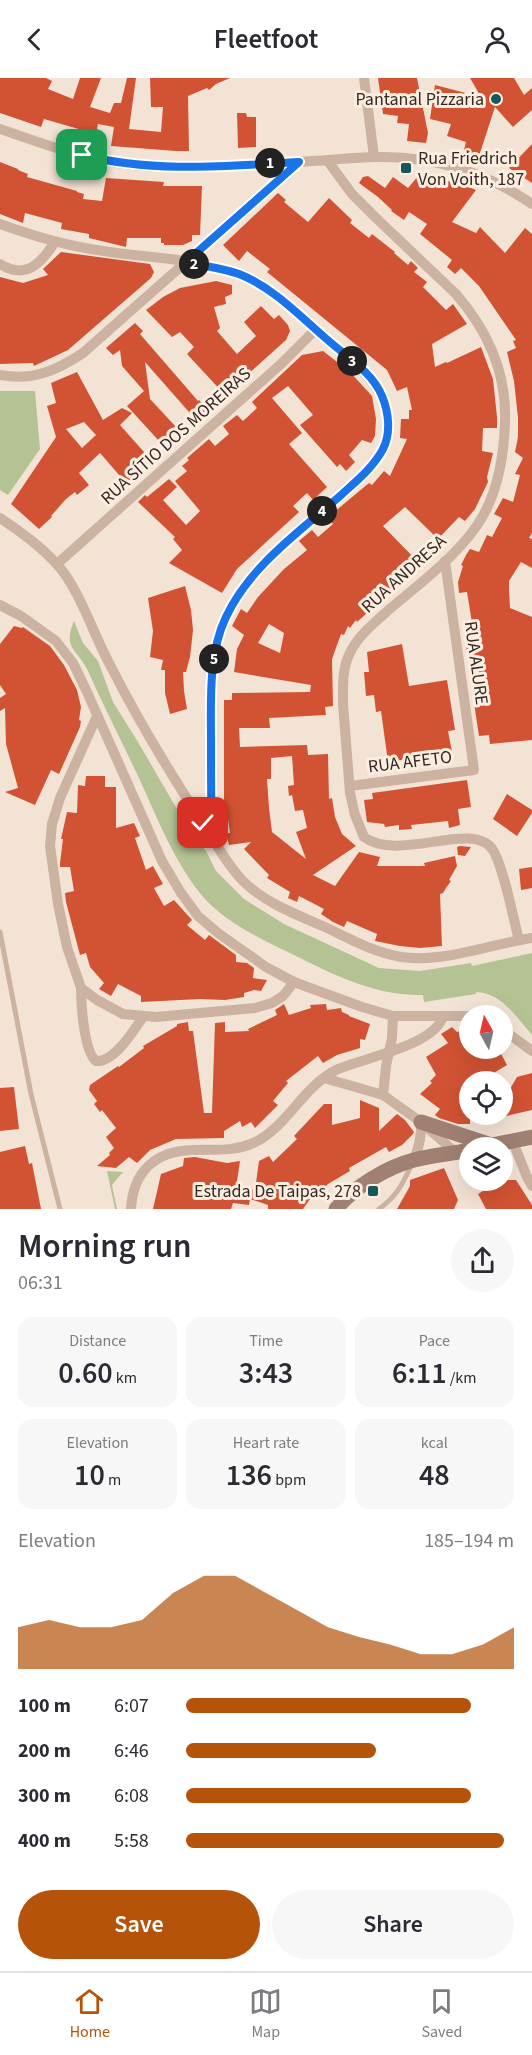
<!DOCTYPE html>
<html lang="en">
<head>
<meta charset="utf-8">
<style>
  :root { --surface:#fff; --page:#f7f7f7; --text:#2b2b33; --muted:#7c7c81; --line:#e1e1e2; --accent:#b45309 }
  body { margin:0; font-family:"Source Sans 3",sans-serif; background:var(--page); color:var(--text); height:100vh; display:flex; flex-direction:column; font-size:22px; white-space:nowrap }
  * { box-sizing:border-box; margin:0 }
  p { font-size:20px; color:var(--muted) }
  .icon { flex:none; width:33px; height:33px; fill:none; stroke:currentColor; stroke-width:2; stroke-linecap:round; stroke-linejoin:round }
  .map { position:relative; height:1131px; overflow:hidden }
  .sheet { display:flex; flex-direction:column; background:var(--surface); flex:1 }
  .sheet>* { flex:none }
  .needle { width:39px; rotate:352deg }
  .controls { position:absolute; left:459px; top:927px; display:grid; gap:12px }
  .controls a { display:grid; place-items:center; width:54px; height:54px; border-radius:50%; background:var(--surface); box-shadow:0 6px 24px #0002; font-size:30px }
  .pin { position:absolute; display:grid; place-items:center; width:51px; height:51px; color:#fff; margin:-26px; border-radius:12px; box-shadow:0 3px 9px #0006 }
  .km { position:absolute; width:30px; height:30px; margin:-15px; border-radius:50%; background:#222; color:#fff; font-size:16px; line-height:30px; text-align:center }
  .round { display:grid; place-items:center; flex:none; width:63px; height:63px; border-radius:32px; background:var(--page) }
  .summary { display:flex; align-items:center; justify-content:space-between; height:102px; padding:0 18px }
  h1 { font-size:33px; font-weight:600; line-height:45px }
  .stats { display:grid; grid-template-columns:repeat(3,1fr); gap:9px; height:102px; padding:6px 18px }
  .stats div { display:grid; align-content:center; border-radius:15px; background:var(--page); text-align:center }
  .stats b { font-size:30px; font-weight:600 }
  .stats small { font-size:16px; font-weight:400 }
  .stats p { font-size:16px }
  .chart { height:168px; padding:12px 18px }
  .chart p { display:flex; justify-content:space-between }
  .chart svg { width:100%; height:108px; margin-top:6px; fill:var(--accent); opacity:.7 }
  .button { display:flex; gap:12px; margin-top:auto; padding:12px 18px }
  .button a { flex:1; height:69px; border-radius:36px; background:var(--accent); color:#fff; font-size:24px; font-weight:600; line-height:69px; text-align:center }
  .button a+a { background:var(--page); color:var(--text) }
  ul { padding:0 18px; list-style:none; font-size:20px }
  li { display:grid; grid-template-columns:96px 72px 1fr; align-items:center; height:45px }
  li i { height:15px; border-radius:8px; background:var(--accent) }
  header { display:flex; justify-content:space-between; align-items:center; height:78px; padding:0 18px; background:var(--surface); font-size:27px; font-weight:600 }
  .menu { display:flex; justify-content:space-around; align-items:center; height:84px; border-top:2px solid var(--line); background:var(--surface); font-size:16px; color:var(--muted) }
  .menu a { display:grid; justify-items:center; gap:3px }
  .menu .on { color:var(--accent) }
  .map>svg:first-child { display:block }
  .green { fill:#b5c394 }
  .building { fill:#d25334; fill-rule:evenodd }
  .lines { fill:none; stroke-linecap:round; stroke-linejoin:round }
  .lane { stroke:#ccb2a0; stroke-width:5 }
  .street { stroke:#ccb2a0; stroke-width:10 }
  .secondary { stroke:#9f8072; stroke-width:15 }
  .route-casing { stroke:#fff; stroke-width:12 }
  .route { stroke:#1a73e8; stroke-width:8 }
  .poi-dot { fill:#16585a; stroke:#fbeee1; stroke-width:2 }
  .labels { text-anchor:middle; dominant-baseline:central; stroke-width:6; stroke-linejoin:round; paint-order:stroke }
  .poi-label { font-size:18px; fill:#352824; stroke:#fbeee1; text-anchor:end }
  .street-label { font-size:18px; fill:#352824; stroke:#fbeee1 }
</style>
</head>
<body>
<header><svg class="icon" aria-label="back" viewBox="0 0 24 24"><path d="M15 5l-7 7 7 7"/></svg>Fleetfoot<svg class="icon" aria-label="person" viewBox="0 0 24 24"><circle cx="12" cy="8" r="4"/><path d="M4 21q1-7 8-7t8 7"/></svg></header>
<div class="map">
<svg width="532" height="1131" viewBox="0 0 532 1131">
  <rect width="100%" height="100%" fill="#f3e3d5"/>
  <g class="green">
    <path d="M0 313H35L40 371 8 417 0 412Z"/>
    <path d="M74 543 83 565 98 583 113 624 138 664 192 757 206 773 216 793 244 821 284 846 379 890 420 893 471 885 472 888 532 875V957C516 939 502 915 476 914V916L424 924 423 917C379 918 340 900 302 881 271 865 238 852 212 828 179 797 157 739 138 698 121 662 103 627 87 591 75 569 63 570 74 543Z"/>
    <path d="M107 1093 123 1094 112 1107 117 1131H115Z"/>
  </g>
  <g class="building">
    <path d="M0 0H46L52 3 48 11 73 21 80 0H101L90 29 110 35 114 25H121L127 0H136L129 51 161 54 163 29H151L150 0H230L216 6 209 12 207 10 188 18 189 73H176L111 68 114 49 98 46 96 56 44 41 41 49 0 35Z"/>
    <path d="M378 0H417L428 55 426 65 407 63 409 46 397 45 398 38 383 36Z"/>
    <path d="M470 0H514L524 17 532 10V32L513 49 495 29 479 78 464 72 466 64 447 58 451 46 430 41 435 7 481 19Z"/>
    <path d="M237 35H246L247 39H256V69L238 70Z"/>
    <path d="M532 66V105L509 90Z"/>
    <path d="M0 84 18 91V92L28 96 27 99 77 113V114L84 116 83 121 102 123 106 100 164 104 163 108H202L200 157H192V163L183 167H164V165H161V160H127L126 169 89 160V156L61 151 62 145 25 135 23 145 0 136Z"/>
    <path d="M419 97 462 106 476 112 452 144 476 155 480 149 505 175 525 150 532 156V455L529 460 532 461V490L521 484 509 503V512L510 530 532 539V662L490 666 489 657 479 658 474 625 484 624 476 579 468 581 465 560 474 557 467 514 459 515 458 504 463 488 461 487 466 477 470 471 479 474 487 457 492 459 502 440 494 436 503 420 513 424 520 397 515 396 523 380 515 374 518 359V340L514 303 507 274 516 270 513 263 516 262 479 208 461 190 455 196 447 189 452 182 420 156 427 146 409 134 404 142 391 133 392 132 378 119 359 105 363 99 368 98 385 110 393 99 408 110Z"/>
    <path d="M278 115 286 122 284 124 308 144 329 120 352 142 350 145 369 160 372 156 395 174 394 175 408 187 411 183 418 190 414 194 427 204 423 209 446 232 453 226 467 246 432 266 435 289 446 284 447 285 481 269 493 301 497 339V350H483L482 373 493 375 487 399 488 404 475 431 465 443 459 439 438 461 405 429 383 448 421 487 357 544 356 542 350 550 348 548 344 557 341 556 332 581 333 628 325 629 326 637 269 640 270 650H239L240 669 307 667 308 677 328 676 329 721 332 720 335 739 342 756 356 768 313 797 335 808 359 774 380 779 377 788H425L424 785 455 778 457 788 449 802 451 803 446 810 443 815 440 816 442 868 420 870 400 868 375 863 377 856 347 843 344 849 333 844 321 836 324 831 299 818 297 824 288 820 290 814 267 800 269 797 244 771 251 764 229 767 226 755H230L226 728H224V622H232V615L310 614 311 607 234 594 237 571 244 557 232 548 241 531 247 535 258 519 284 491 307 472 299 463 312 452 318 459 333 446 327 440 369 405 372 407 384 393 390 398 407 361 400 360 401 341H409V332H412L407 309 397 313 387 292 267 194 270 191 247 173 239 183 223 167ZM269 546 284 555 280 575 258 565ZM292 678 294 707 288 708 289 718 292 717 295 733 303 732 307 750 296 754 306 781 272 754 269 730 267 701H271V680Z"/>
    <path d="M61 174 150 186 154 194 151 200 68 272 34 288 33 285 0 286V199L23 205 48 197 43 191Z"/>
    <path d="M216 203 232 207V216L225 219 226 226 214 229 220 250 217 253 237 276 256 258 244 244 261 228 274 241 279 237 288 247 290 253 286 262 225 317 187 276 194 269 180 254 172 259 146 232 163 219 180 210Z"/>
    <path d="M135 245 143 253 140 256 198 323 199 322 209 332 196 342 145 284 150 321 177 350 160 364 127 328 144 313 122 288 120 272 113 277 106 270Z"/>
    <path d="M323 273 350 294 372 318 376 341 375 358 371 365 362 362 349 377 355 384 346 393 340 386 337 389 300 347 313 337 288 308 272 320 302 355 289 366 327 409 313 422 307 415 293 428 299 434 237 491 222 515 169 485 182 472 173 461 175 459 138 424 145 417 147 419 169 401 177 409 163 422 186 447 200 433 175 403 187 393 182 388 189 382 187 380 209 361 215 368 229 356 223 348 237 337 243 343 257 330 252 324 302 277Z"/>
    <path d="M77 294 103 342 122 330 132 335 120 347 152 383 126 405 100 375 79 395 89 407 77 417 75 414 66 421 51 438 52 439 39 451 11 426 56 359 47 328 56 325 51 305ZM84 344 96 357 82 370 66 351Z"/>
    <path d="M185 508 191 532 193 552 190 579 186 594H183L184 613 187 631 170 636 165 615V592H161L163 582 150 579 153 553 148 520Z"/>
    <path d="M14 548 22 550 23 549 50 568 64 587 77 612 81 629 79 642 81 643 80 649 59 696 51 692 35 727 5 714 18 710 6 666 5 630 0 633V620L6 616 0 607V566Z"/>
    <path d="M402 566 409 608 447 602 455 652 448 653 452 674 388 684 381 633 376 634 374 617 366 618 364 594H369L367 574Z"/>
    <path d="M86 698H105V709H116V750L134 745 140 758 135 760 146 792 153 788 163 806 154 810 164 828 174 822 192 842 187 847 205 862 209 857 236 877V884L247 885 254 890 253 900 267 902 261 913 254 912 244 915V919L225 922 200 921 141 924V918L118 906 111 918 99 911 104 905 90 889 86 875 80 877 66 824 65 815 74 813 70 789H60V785L63 761H61L67 734 77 735 78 707 85 708Z"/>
    <path d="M467 702 471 729 458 731 460 747 449 750 448 743 411 747 412 751 399 752V747L385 749 384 746 367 744 364 722 373 721 372 715Z"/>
    <path d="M507 716 532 732V735L517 758 493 741Z"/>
    <path d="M457 769 460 768 471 769 465 778 458 777Z"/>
    <path d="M532 789V810L521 812 519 791Z"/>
    <path d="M284 926 289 937 311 930 310 927 326 926 327 932 341 930 342 934 349 937V938L370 946 365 962 360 961V970L337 977 323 985 318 978 286 1003 288 1005 273 1023 278 1027 255 1050 251 1044 242 1049 240 1043 224 1053V1060L176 1061 150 1072 137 1085 129 1079 116 1090 97 1088 110 1077 109 1075 114 1070 106 1059 116 1050 102 1032 100 1034 94 1026 97 1023 89 1012 90 1007 118 988 119 989 144 970 143 968 177 948V946L188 944 189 953H193L204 1035H212L215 945 225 944V954L249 953 248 951 277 937 275 932Z"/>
    <path d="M452 949 457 954 470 950V970H498L507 987 479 1004H470V1046H458L439 1040 435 1037 440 1031 420 1016 432 1005 430 1003 436 997 426 979 448 965 441 956Z"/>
    <path d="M532 995V1032L502 1039V1021L512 1020 510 1011 517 999Z"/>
    <path d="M14 1009 19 1051 0 1053V1010Z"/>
    <path d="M360 1022 379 1030V1053L397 1036 405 1042 414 1054 413 1056 402 1067 389 1074 386 1069 349 1090 350 1093 328 1106 320 1114 317 1111 303 1131H268V1127L250 1121 249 1127 233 1125 231 1131H153L161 1096 183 1088 184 1080 195 1079 227 1085 240 1083 236 1110 255 1112 259 1083 269 1078 273 1084 297 1061 294 1058 324 1026H332V1047L360 1040Z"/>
    <path d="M25 1068 29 1086 32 1085 41 1131H0V1074Z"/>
    <path d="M444 1090 458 1122 454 1131H397L410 1108V1102Z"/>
    <path d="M485 1102H516L532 1127V1131H486L478 1116 489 1109Z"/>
  </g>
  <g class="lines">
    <g class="lane">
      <path d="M0 854 31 1016 60 1131"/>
      <path d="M379 1131C397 1118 402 1107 412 1086"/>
    </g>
    <g class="street">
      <path d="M364 0 374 79"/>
      <path d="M0 51C42 65 87 83 132 87 194 93 265 86 328 82 356 80 385 77 414 81 457 86 497 102 532 126"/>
      <path d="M327 82 352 116 375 139 456 216C488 253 507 294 505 344 504 375 499 408 484 436 463 475 417 507 384 536 371 548 356 560 349 577 342 591 343 611 343 626L350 715 355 737 364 759C399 785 473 741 493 772 504 790 513 840 519 862"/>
      <path d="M0 146C38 160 70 169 110 174 150 180 203 181 240 197 279 213 307 245 338 271 364 293 394 318 388 357 382 391 315 438 289 462 264 484 241 508 226 538 208 576 211 624 211 665 211 696 211 728 212 759"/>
      <path d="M0 186C25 202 41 186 54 165"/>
      <path d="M0 297C32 303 56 293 83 275L299 84"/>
      <path d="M0 440C20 453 40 468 56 485 79 510 93 555 109 585 137 640 169 694 203 745 216 765 227 787 244 804 267 826 298 837 327 850 355 863 380 878 412 880 452 882 492 866 532 860"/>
      <path d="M57 486 281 286 315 252"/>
      <path d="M0 527 21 538 56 563 73 585 87 614 162 783 181 815 198 838 218 855 266 889 294 904 362 929 393 938H443"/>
      <path d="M97 638 60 720 52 746 50 768 58 826 67 869 81 910 97 922 123 936 156 939 255 930 272 925 283 918 294 904"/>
      <path d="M350 708 474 692 445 483"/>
      <path d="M81 910C81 926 84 974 96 983 114 985 134 952 143 939"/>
      <path d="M502 951 532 973"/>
      <path d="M324 1000 383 1017 421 1044 456 1075"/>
      <path d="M383 1017 386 988 392 960 393 938"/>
      <path d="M513 1064 527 1099 532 1108"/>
      <path d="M414 1082C419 1069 422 1058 421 1044"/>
      <path d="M131 1131C133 1094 155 1073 192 1072 212 1071 231 1074 251 1066 286 1052 301 1010 336 992 362 980 435 968 443 938H470"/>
    </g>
    <g class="secondary">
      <path d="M421 1044 491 1067"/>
      <path d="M482 1069 532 1059"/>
      <path d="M336 1131C354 1109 387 1089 414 1082 432 1077 451 1076 470 1072"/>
    </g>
  </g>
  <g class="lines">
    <defs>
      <path id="route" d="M82 77C153 95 226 88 299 84L186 184C203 188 222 190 239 196 277 211 305 244 336 269 353 283 374 298 382 318 389 335 391 355 383 371 373 390 355 404 340 418 299 454 250 488 226 539 208 576 211 624 211 664 211 696 211 728 212 759L203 745"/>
    </defs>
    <use href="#route" class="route-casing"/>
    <use href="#route" class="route"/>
  </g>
  <g class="poi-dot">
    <circle cx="496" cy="21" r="6"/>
    <rect x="400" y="84" width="12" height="12" rx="3"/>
    <rect x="367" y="1107" width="12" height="12" rx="3"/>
  </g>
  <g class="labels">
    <g class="poi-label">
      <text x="484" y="21">Pantanal Pizzaria</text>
      <text x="418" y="80" text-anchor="start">Rua Friedrich<tspan x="418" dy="21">Von Voith, 187</tspan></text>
      <text x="361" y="1113">Estrada De Taipas, 278</text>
    </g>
    <g class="street-label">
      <text transform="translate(176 358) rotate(-42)">RUA SÍTIO DOS MOREIRAS</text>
      <text transform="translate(404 496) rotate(-42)">RUA ANDRESA</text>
      <text transform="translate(476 585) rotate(82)">RUA ALURE</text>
      <text transform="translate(410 684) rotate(-7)">RUA AFETO</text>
    </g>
  </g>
</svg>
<div class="controls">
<a><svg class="needle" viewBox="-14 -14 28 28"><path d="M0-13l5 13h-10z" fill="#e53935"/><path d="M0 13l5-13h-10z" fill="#7c7c81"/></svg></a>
<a><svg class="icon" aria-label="locate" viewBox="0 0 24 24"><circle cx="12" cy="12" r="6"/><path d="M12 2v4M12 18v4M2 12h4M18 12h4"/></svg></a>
<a><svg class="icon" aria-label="layers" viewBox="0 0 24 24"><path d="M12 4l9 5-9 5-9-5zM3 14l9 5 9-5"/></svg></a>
</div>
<div class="pin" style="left:82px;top:77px;background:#1e9e55"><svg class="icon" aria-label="arrive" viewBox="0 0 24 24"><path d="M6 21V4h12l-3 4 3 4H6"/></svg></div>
<div class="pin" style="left:203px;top:745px;background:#d93025"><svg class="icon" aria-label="check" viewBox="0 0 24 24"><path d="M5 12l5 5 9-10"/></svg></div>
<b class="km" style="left:270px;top:85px">1</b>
<b class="km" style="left:194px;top:186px">2</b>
<b class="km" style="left:352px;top:283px">3</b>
<b class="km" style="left:322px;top:433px">4</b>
<b class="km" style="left:214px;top:581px">5</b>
</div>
<section class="sheet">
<div class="summary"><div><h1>Morning run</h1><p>06:31</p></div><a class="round"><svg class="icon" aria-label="share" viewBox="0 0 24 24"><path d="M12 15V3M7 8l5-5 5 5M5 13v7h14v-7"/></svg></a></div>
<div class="stats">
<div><p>Distance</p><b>0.60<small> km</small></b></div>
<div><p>Time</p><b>3:43</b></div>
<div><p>Pace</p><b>6:11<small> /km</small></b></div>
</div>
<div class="stats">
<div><p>Elevation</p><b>10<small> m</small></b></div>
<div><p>Heart rate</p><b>136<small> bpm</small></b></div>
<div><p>kcal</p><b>48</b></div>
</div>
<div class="chart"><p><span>Elevation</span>185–194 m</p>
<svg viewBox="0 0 160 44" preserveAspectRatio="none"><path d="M0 44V27L10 24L20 27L30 27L40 24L50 13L60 6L70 6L80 13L90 20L100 27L110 31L120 34L130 38L140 38L150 34L160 27V44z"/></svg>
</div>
<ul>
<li><b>100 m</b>6:07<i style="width:87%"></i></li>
<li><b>200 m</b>6:46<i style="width:58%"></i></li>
<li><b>300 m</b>6:08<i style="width:87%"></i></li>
<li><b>400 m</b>5:58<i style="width:97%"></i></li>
</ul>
<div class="button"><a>Save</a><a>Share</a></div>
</section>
<nav class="menu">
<a class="on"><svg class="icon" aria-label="home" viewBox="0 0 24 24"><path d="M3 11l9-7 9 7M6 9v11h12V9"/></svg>Home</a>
<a><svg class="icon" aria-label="map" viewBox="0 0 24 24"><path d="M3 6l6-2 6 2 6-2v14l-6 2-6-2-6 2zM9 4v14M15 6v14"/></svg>Map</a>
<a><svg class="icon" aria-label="saved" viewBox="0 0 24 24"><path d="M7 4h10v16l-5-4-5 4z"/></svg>Saved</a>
</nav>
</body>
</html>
